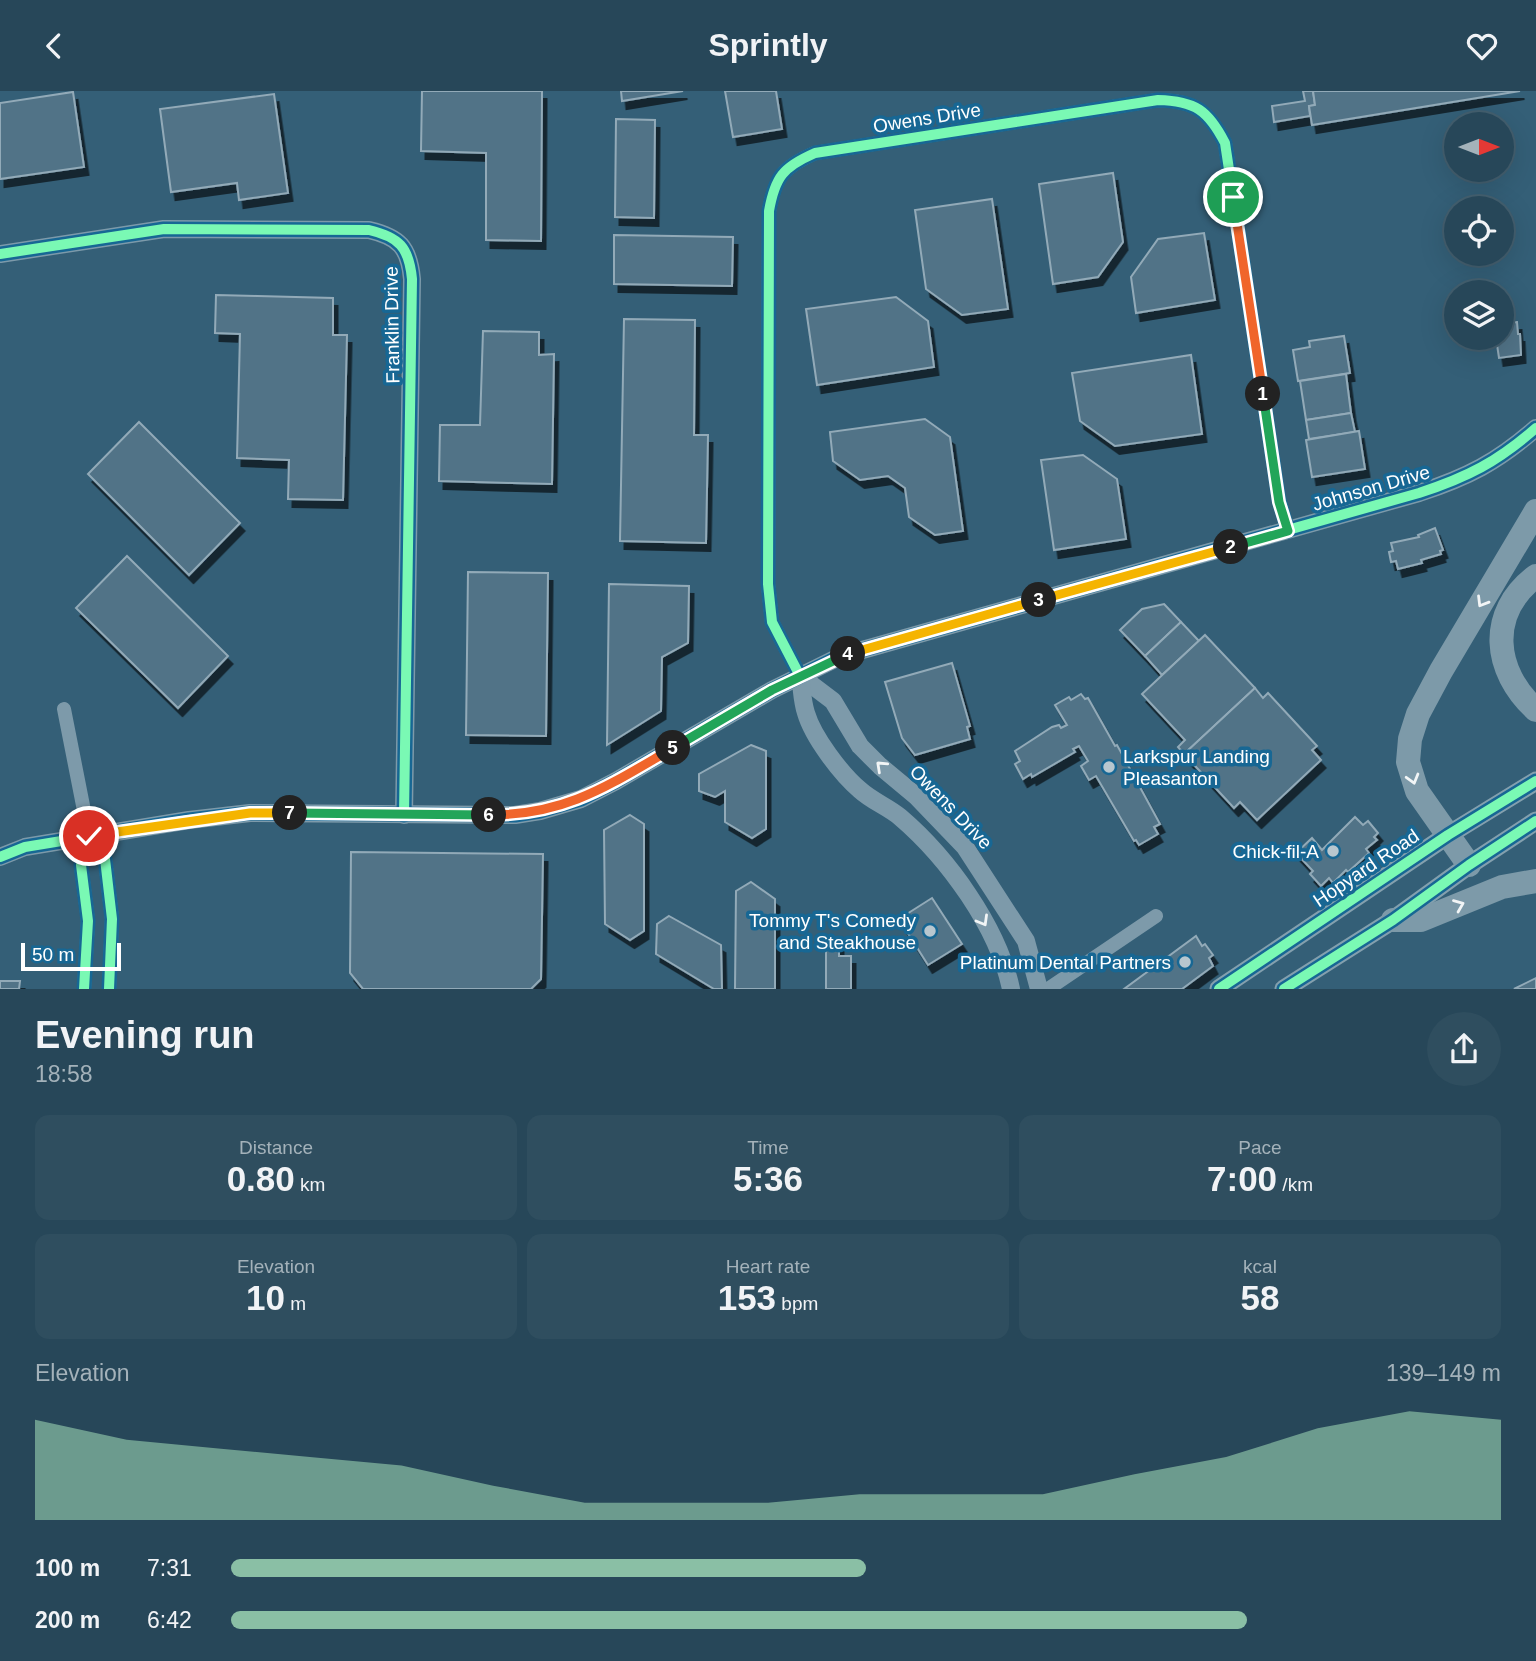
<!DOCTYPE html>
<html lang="en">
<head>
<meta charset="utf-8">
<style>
  :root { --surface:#274759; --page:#2f4e5f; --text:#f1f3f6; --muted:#a4b2ba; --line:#435f6f; --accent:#8abfa5 }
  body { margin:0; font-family:Helvetica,sans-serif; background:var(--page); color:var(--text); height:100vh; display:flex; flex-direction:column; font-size:26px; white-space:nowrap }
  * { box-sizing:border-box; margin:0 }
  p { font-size:23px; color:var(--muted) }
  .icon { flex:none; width:38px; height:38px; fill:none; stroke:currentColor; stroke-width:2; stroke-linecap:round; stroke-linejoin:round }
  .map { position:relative; height:898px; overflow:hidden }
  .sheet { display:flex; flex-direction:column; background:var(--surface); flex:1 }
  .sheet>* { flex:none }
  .needle { width:46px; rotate:90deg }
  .controls { position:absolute; left:1444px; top:21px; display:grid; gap:14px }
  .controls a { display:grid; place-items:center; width:70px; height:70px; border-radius:50%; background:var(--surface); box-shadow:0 7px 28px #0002,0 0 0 2px var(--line); font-size:35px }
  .scale { position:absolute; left:21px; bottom:18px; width:100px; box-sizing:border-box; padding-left:7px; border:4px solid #fff; border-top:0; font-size:19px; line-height:24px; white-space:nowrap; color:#fff; -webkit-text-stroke:5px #176794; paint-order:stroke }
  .pin { position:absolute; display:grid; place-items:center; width:60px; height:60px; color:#fff; margin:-30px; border:4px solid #fff; border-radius:50%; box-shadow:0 2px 7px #0007 }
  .km { position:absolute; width:35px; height:35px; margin:-18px; border-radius:50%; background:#222; color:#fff; font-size:19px; line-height:35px; text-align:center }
  .round { display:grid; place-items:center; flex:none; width:74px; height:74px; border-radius:37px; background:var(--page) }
  .head { display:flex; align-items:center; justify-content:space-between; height:119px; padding:0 35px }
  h1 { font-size:38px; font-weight:800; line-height:52px }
  .figures { display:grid; grid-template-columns:repeat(3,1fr); gap:10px; height:119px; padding:7px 35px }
  .figures div { display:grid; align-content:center; border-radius:14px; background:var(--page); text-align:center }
  .figures b { font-size:35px; font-weight:800 }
  .figures small { font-size:19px; font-weight:400 }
  .figures p { font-size:19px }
  .chart { height:196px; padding:14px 35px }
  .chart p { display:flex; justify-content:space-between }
  .chart svg { width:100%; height:126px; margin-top:7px; fill:var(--accent); opacity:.7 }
  ul { padding:0 35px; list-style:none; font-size:23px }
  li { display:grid; grid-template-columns:112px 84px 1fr; align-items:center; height:52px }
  li i { height:18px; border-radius:9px; background:var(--accent) }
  header { display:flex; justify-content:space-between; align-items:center; height:91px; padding:0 35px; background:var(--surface); font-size:32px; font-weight:800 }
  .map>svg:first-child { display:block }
  .building { fill:#517387; stroke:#92aab8; stroke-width:2; filter:url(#shadow) }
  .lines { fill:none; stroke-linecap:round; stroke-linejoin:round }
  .minor { stroke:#7d9aaa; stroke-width:14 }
  .tertiary { stroke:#7d9aaa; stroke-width:18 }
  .secondary { stroke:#84a0ae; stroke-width:19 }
  .motorway { stroke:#7d9aa9; stroke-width:24 }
  .cycleway-casing { stroke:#176794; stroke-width:15 }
  .cycleway { stroke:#7af9b4; stroke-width:10 }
  .oneway { stroke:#f2f5f6 }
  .split-1-casing { stroke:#fff; stroke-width:14 }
  .split-2-casing { stroke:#fff; stroke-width:14 }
  .split-3-casing { stroke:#fff; stroke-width:14 }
  .split-4-casing { stroke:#fff; stroke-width:14 }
  .split-5-casing { stroke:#fff; stroke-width:14 }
  .split-6-casing { stroke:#fff; stroke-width:14 }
  .split-7-casing { stroke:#fff; stroke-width:14 }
  .split-8-casing { stroke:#fff; stroke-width:14 }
  .split-1 { stroke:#f0652b; stroke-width:9 }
  .split-2 { stroke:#22a559; stroke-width:9 }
  .split-3 { stroke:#f5b400; stroke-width:9 }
  .split-4 { stroke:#f5b400; stroke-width:9 }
  .split-5 { stroke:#22a559; stroke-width:9 }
  .split-6 { stroke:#f0652b; stroke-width:9 }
  .split-7 { stroke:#22a559; stroke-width:9 }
  .split-8 { stroke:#f5b400; stroke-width:9 }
  .poi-dot { fill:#b8c7cf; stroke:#176794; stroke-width:2.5 }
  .labels { text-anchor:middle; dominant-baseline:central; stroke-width:7; stroke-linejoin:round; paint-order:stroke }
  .street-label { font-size:19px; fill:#fff; stroke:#176794 }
  .poi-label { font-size:19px; fill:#fff; stroke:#176794; text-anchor:end }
</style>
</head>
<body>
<header><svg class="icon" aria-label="back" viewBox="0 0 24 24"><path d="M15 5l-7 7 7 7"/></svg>Sprintly<svg class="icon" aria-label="heart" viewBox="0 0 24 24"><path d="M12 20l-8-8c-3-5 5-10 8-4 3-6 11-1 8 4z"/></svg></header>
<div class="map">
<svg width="1536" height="898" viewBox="0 0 1536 898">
  <defs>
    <filter id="shadow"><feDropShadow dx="4.5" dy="8" stdDeviation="0" flood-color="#0009"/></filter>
  </defs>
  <rect width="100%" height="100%" fill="#345f77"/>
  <g class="building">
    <path d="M422 0H542L541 150 486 149V62L421 60Z"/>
    <path d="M621 0H683L622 10Z"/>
    <path d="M725 0H776L782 38 733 46Z"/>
    <path d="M1303 0H1313L1315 14 1309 15 1310 25 1274 31 1272 15 1305 10Z"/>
    <path d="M1313 0H1520L1312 34 1309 15 1315 14Z"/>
    <path d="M73 1 84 76 0 88V12Z"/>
    <path d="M274 3 288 102 239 109 237 92 171 101 160 18Z"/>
    <path d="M616 28 655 29 654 127 615 126Z"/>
    <path d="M1113 82 1123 151 1098 186 1053 193 1039 93Z"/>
    <path d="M992 108 1008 218 962 224 926 198 915 119Z"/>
    <path d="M1204 142 1215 209 1136 222 1131 186 1158 148Z"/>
    <path d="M614 144 733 146 732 195 614 193Z"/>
    <path d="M216 204 333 207V244H347L343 409 288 408 289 369 237 367 240 243 215 242Z"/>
    <path d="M896 206 928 230 934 276 817 294 806 218Z"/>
    <path d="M624 228 695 229 694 344H708L706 452 620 450Z"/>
    <path d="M1517 231 1518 243H1520L1521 264 1499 267 1496 247H1502V232Z"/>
    <path d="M483 240 539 241V264L554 263 552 393 439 390 440 334H480Z"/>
    <path d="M1344 245 1350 282 1298 290 1293 259 1310 256 1309 250Z"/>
    <path d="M1191 264 1202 343 1115 355 1080 330 1072 282Z"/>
    <path d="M1346 283 1351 322 1306 329 1300 290Z"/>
    <path d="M1351 322 1355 341 1309 348 1306 329Z"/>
    <path d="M925 328 950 346 963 440 935 444 909 426 905 397 888 385 860 389 833 370 830 341Z"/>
    <path d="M139 331 240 432 189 484 88 383Z"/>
    <path d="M1359 340 1365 378 1312 386 1306 349Z"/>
    <path d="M1083 364 1117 388 1126 448 1054 459 1041 369Z"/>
    <path d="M1435 437 1443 459 1440 460 1441 463 1421 469 1422 472 1398 478 1396 470 1391 471 1389 461 1393 460 1391 452 1419 446 1418 444Z"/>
    <path d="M127 465 228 565 178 617 76 517Z"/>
    <path d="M468 481 548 482 546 645 466 644Z"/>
    <path d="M609 493 689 495 688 552 662 566 661 620 607 654Z"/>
    <path d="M1164 513 1181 531 1145 565 1120 539 1142 518Z"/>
    <path d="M1181 531 1199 550 1162 584 1145 565Z"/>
    <path d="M1205 544 1255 597 1184 663 1178 656 1185 649 1142 603Z"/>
    <path d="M952 572 970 635 967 636 970 648 915 664 902 647 885 591Z"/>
    <path d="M1255 597 1263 607 1268 602 1317 655 1312 659 1321 669 1257 729 1240 711 1234 717 1184 663Z"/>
    <path d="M1081 603 1085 608 1088 607 1115 655 1117 654 1160 733 1154 736 1158 743 1139 754 1136 749 1134 750 1096 685 1089 689 1081 675 1088 670 1079 655 1073 658 1075 661 1032 686 1031 683 1023 688 1015 673 1020 670 1015 660 1052 636 1059 634 1061 637 1067 634 1055 614 1069 606 1071 609Z"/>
    <path d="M751 654 766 660V738L752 747 725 731V700L715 706 699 700V683Z"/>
    <path d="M630 724 644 733V840L630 849 605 833 604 739Z"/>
    <path d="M1355 726 1363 734 1368 730 1378 742 1374 746 1377 749 1366 758 1369 762 1348 781 1346 779 1333 792 1329 787 1321 795 1310 783 1313 780 1296 762 1312 747 1322 759Z"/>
    <path d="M351 761 543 763 541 888 531 898H363L350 882Z"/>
    <path d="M751 791 775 808V898H735L736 800Z"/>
    <path d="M932 807 962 853 928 874 899 828Z"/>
    <path d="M669 825 721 854 722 898H714L656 863 657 833Z"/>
    <path d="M1196 845 1202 855 1205 853 1213 864 1209 867 1213 875 1182 898H1124Z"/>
    <path d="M826 850H839V865H851V898H826Z"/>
    <path d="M1536 887V898H1514Z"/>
    <path d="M0 890H20L19 898H0Z"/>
  </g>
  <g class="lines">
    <g class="minor">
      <path d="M800 585 772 531 768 493 769 120C775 86 783 76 815 62L1158 9C1195 10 1208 19 1225 52L1279 409 1288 440"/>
      <path d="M64 618 89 745 105 768 112 828 109 898"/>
      <path d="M84 898 88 830 81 774 89 745"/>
      <path d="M1048 898 1156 825"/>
    </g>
    <g class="tertiary">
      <path d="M0 163 164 138 369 139C399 146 409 156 412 188L404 724"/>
      <path d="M800 585 833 610 860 655 880 675 916 705 965 756 1026 850 1039 898"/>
      <path d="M800 585C802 597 802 610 806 622 813 646 841 683 860 699 872 710 888 716 900 726 948 767 998 836 1011 898"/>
      <path d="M0 766 25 756 189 729 250 722 515 724 540 720 581 708 616 690 772 599 841 565 1419 402C1468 386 1497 371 1536 337"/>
    </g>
    <g class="secondary">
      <path d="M1219 898 1448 744 1536 690"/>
      <path d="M1284 898 1393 829 1469 774 1536 730"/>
    </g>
    <g class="motorway">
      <path d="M1536 485C1487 522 1493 580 1536 619"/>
      <path d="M1469 774 1417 700 1408 671 1410 648 1418 623 1441 580 1536 420"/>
      <path d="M1393 829H1421L1502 796 1536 790"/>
    </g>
    <defs>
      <g id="cycleway">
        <path d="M0 163 164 138 369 139C399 146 409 156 412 188L404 724"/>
        <path d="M800 585 772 531 768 493 769 120C775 86 783 76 815 62L1158 9C1195 10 1208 19 1225 52L1279 409 1288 440"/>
        <path d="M89 745 105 768 112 828 109 898"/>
        <path d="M0 766 25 756 189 729 250 722 515 724 540 720 581 708 616 690 772 599 841 565 1419 402C1468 386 1497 371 1536 337"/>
        <path d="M84 898 88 830 81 774 89 745"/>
        <path d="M1219 898 1448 744 1536 690"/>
        <path d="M1284 898 1393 829 1469 774 1536 730"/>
      </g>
    </defs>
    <use href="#cycleway" class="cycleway-casing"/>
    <use href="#cycleway" class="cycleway"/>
  </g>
  <defs><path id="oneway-chevron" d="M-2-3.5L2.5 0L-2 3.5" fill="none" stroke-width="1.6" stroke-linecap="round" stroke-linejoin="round" transform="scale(1.75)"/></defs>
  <g class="oneway">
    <use href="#oneway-chevron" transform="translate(1482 511) rotate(121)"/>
    <use href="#oneway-chevron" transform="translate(881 675) rotate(-137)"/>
    <use href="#oneway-chevron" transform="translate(1413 688) rotate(74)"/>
    <use href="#oneway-chevron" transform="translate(1459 814) rotate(-22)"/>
    <use href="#oneway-chevron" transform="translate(983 830) rotate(60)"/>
  </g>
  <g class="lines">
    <defs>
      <path id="split-1" d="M1233 106 1263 303"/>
      <path id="split-2" d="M1231 456 1288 440 1279 411 1263 303"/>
      <path id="split-3" d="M1039 509 1231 456"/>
      <path id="split-4" d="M848 563 1039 509"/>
      <path id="split-5" d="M673 657 772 599 848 563"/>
      <path id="split-6" d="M489 724C567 724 609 694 673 657"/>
      <path id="split-7" d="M290 722 489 724"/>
      <path id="split-8" d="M89 745 250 722H290"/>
    </defs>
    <use href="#split-1" class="split-1-casing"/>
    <use href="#split-2" class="split-2-casing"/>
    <use href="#split-3" class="split-3-casing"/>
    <use href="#split-4" class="split-4-casing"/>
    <use href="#split-5" class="split-5-casing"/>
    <use href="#split-6" class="split-6-casing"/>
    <use href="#split-7" class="split-7-casing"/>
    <use href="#split-8" class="split-8-casing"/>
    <use href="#split-1" class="split-1"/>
    <use href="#split-2" class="split-2"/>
    <use href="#split-3" class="split-3"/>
    <use href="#split-4" class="split-4"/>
    <use href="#split-5" class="split-5"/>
    <use href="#split-6" class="split-6"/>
    <use href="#split-7" class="split-7"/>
    <use href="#split-8" class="split-8"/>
  </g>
  <g class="poi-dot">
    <circle cx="1109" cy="676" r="7"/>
    <circle cx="1333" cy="760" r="7"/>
    <circle cx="930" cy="840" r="7"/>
    <circle cx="1185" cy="871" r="7"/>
  </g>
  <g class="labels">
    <g class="street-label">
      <text transform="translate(927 27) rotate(-9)">Owens Drive</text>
      <text transform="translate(392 234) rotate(-91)">Franklin Drive</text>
      <text transform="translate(1371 397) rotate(-16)">Johnson Drive</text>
      <text transform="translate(951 716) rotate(46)">Owens Drive</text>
      <text transform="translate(1366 777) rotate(-34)">Hopyard Road</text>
    </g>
    <g class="poi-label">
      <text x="1123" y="665" text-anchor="start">Larkspur Landing<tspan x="1123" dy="22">Pleasanton</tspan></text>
      <text x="1319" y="760">Chick-fil-A</text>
      <text x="916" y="829">Tommy T's Comedy<tspan x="916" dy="22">and Steakhouse</tspan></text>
      <text x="1171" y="871">Platinum Dental Partners</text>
    </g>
  </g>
</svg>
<div class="controls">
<a><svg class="needle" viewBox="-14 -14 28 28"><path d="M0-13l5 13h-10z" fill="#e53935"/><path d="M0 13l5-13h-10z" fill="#a4b2ba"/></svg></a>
<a><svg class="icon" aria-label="locate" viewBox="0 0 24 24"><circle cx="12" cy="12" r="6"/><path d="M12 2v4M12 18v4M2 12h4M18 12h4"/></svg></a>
<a><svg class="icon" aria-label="layers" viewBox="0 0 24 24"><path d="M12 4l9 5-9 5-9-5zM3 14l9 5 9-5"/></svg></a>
</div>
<div class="scale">50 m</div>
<div class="pin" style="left:1233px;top:106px;background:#1e9e55"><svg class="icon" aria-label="arrive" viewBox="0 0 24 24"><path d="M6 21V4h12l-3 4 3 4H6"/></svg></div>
<div class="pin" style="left:89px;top:745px;background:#d93025"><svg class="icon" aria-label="check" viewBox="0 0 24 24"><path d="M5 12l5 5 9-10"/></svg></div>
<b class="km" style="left:1263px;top:303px">1</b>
<b class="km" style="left:1231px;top:456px">2</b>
<b class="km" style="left:1039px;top:509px">3</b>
<b class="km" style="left:848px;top:563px">4</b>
<b class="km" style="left:673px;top:657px">5</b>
<b class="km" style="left:489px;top:724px">6</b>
<b class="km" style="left:290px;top:722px">7</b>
</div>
<section class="sheet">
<div class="head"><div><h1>Evening run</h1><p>18:58</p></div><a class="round"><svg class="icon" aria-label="share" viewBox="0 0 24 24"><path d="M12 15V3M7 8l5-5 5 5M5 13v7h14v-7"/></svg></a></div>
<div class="figures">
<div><p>Distance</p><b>0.80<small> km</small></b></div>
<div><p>Time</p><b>5:36</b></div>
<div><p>Pace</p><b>7:00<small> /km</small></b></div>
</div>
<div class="figures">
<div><p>Elevation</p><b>10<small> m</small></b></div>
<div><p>Heart rate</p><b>153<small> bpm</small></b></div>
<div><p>kcal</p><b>58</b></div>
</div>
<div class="chart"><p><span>Elevation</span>139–149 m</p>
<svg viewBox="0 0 160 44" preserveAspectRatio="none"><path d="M0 44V9L10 16L20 19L30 22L40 25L50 32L60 38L70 38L80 38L90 35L100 35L110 35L120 28L130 22L140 12L150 6L160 9V44z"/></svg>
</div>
<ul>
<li><b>100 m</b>7:31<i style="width:50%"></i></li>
<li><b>200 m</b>6:42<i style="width:80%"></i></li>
</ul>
</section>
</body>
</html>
